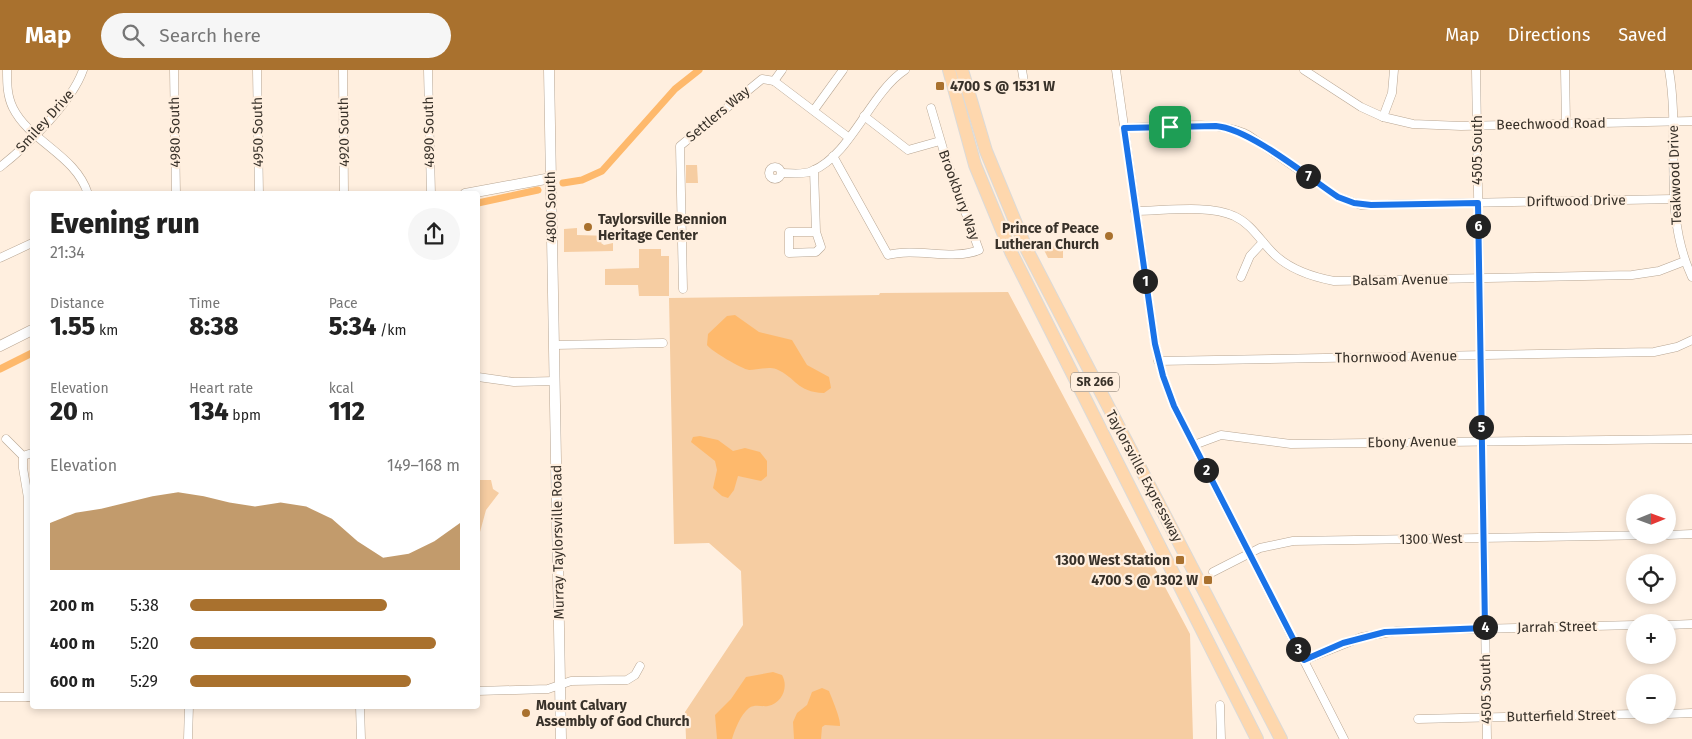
<!DOCTYPE html>
<html lang="en">
<head>
<meta charset="utf-8">
<style>
  :root { --surface:#fff; --page:#f6f6f6; --text:#222; --muted:#767676; --accent:#a9712e }
  body { margin:0; font-family:"Fira Sans",sans-serif; background:var(--page); color:var(--text); height:100vh; display:flex; flex-direction:column; font-size:19px; white-space:nowrap }
  * { box-sizing:border-box; margin:0 }
  p { font-size:16px; color:var(--muted) }
  .icon { flex:none; width:28px; height:28px; fill:none; stroke:currentColor; stroke-width:2; stroke-linecap:round; stroke-linejoin:round }
  .map { position:relative; flex:1; overflow:hidden }
  .panel { position:absolute; left:30px; top:121px; width:450px; height:518px; display:flex; flex-direction:column; background:var(--surface); border-radius:5px; box-shadow:0 2px 8px #0003 }
  .panel>* { flex:none }
  .needle { width:32px; rotate:89deg }
  .tools { position:absolute; left:1626px; top:424px; display:grid; gap:10px }
  .tools a { display:grid; place-items:center; width:50px; height:50px; border-radius:50%; background:var(--surface); box-shadow:0 2px 8px #0003; font-size:25px }
  .pin { position:absolute; display:grid; place-items:center; width:42px; height:42px; color:#fff; margin:-21px; border-radius:10px; box-shadow:0 2px 8px #0006 }
  .km { position:absolute; width:25px; height:25px; margin:-12px; border-radius:50%; background:#222; color:#fff; font-size:14px; line-height:25px; text-align:center }
  .round { display:grid; place-items:center; flex:none; width:52px; height:52px; border-radius:26px; background:var(--page) }
  .overview { display:flex; align-items:center; justify-content:space-between; height:85px; padding:0 20px }
  h1 { font-size:28px; font-weight:800; line-height:38px }
  .metrics { display:grid; grid-template-columns:repeat(3,1fr); gap:8px; height:85px; padding:5px 20px }
  .metrics div { display:grid; align-content:center }
  .metrics b { font-size:25px; font-weight:800 }
  .metrics small { font-size:14px; font-weight:400 }
  .metrics p { font-size:14px }
  .chart { height:140px; padding:10px 20px }
  .chart p { display:flex; justify-content:space-between }
  .chart svg { width:100%; height:90px; margin-top:5px; fill:var(--accent); opacity:.7 }
  ul { padding:0 20px; list-style:none; font-size:16px }
  li { display:grid; grid-template-columns:80px 60px 1fr; align-items:center; height:38px }
  li i { height:12px; border-radius:6px; background:var(--accent) }
  header { display:flex; align-items:center; gap:30px; box-sizing:border-box; height:70px; padding:0 25px; background:var(--accent); color:#fff }
  header strong { font-size:24px }
  nav { display:flex; gap:28px; margin-inline-start:auto; font-size:18px }
  .search { width:350px; height:45px; background:var(--page); display:flex; align-items:center; gap:12px; box-sizing:border-box; padding:0 18px; border-radius:28px; color:var(--muted); font-size:19px }
  .map>svg:first-child { display:block }
  .green { fill:#f6cda2 }
  .water { fill:#feb96c }
  .lines { fill:none; stroke-linecap:round; stroke-linejoin:round }
  .canal { stroke:#feb96c; stroke-width:7 }
  .minor-casing { stroke:#b8a693; stroke-width:9 }
  .tertiary-casing { stroke:#b8a693; stroke-width:11 }
  .primary-casing { stroke:#dbdad8; stroke-width:14 }
  .minor { stroke:#fff; stroke-width:8 }
  .tertiary { stroke:#fff; stroke-width:10 }
  .primary { stroke:#fed7ad; stroke-width:12 }
  .route-casing { stroke:#fff; stroke-width:10 }
  .route { stroke:#1a73e8; stroke-width:6 }
  .poi-dot { fill:#a9712e; stroke:#ffefdf; stroke-width:2 }
  .labels { text-anchor:middle; dominant-baseline:central; stroke-width:4.5; stroke-linejoin:round; paint-order:stroke }
  .shield { fill:#ffefdf; stroke:#746a60; stroke-width:1 }
  .shield-label { font-size:12px; font-weight:bold; fill:#383129 }
  .poi-label { font-size:14px; font-weight:bold; fill:#383129; stroke:#ffefdf; text-anchor:start }
  .street-label { font-size:14px; fill:#383129; stroke:#ffefdf }
</style>
</head>
<body>
<header>
<strong>Map</strong>
<div class="search"><svg class="icon" aria-label="search" viewBox="0 0 24 24"><circle cx="10" cy="10" r="6"/><path d="M15 15l6 6"/></svg>Search here</div>
<nav><a>Map</a><a>Directions</a><a>Saved</a></nav>
</header>
<div class="map">
<svg width="1692" height="669" viewBox="0 0 1692 669">
  <rect width="100%" height="100%" fill="#ffefdf"/>
  <g class="green">
    <path d="M686 95H697L698 113H686Z"/>
    <path d="M577 158V165L610 166V171L604 169 601 173 604 175 613 173V181L564 182V159Z"/>
    <path d="M1056 175 1063 179V188H1048L1043 178Z"/>
    <path d="M639 179H661V186H669V226H639L638 215H605V199L639 198Z"/>
    <path d="M1008 222 1190 564 1193 669H686L685 642 743 555 741 501 709 473 674 474 669 228 879 225 880 223Z"/>
    <path d="M478 410H491L493 419 499 423 486 440 480 462 478 463Z"/>
  </g>
  <g class="water">
    <path d="M735 245 759 262 792 270 807 295 829 307 831 318 824 323C796 322 797 308 776 299 768 296 758 300 749 300 742 299 711 281 707 275L708 264 727 246Z"/>
    <path d="M700 366 718 370 733 381 745 378 760 382 767 391V406L761 411 738 406 734 420 728 428 722 426 713 418 717 400 715 391 691 372 693 367Z"/>
    <path d="M773 602 782 605C789 617 782 633 768 636 762 637 755 634 749 638 741 644 735 659 732 669H717L715 645 731 629 746 607Z"/>
    <path d="M822 618 829 621C832 629 841 649 840 656L825 655 822 657 821 669H794L793 652 797 643 807 635 812 622Z"/>
  </g>
  <g class="lines">
    <g class="canal">
      <path d="M563 113 582 110 602 101 675 19 699 0"/>
      <path d="M478 133 538 120"/>
      <path d="M0 299 32 283"/>
    </g>
    <defs>
      <g id="minor">
        <path d="M7 0C7 13 7 26 13 38 30 72 76 85 88 124"/>
        <path d="M174 0 176 124"/>
        <path d="M257 0 259 124"/>
        <path d="M343 0 344 124"/>
        <path d="M428 0 431 124"/>
        <path d="M1022 0 1024 12"/>
        <path d="M1116 0 1155 274 1163 306 1174 336 1344 669"/>
        <path d="M1304 0 1361 37 1383 47 1413 54 1461 56 1692 51"/>
        <path d="M1476 0 1487 669"/>
        <path d="M1565 0 1566 54"/>
        <path d="M1669 0C1681 69 1661 141 1692 207"/>
        <path d="M774 11 782 0"/>
        <path d="M814 40 843 0"/>
        <path d="M864 46 908 80 940 71"/>
        <path d="M1383 47 1392 23 1394 0"/>
        <path d="M1124 58C1159 57 1217 49 1248 65L1338 127 1361 135 1674 129"/>
        <path d="M833 86 888 185C916 177 953 191 979 180L946 89 931 38"/>
        <circle cx="775" cy="103" r="6"/>
        <path d="M0 97C27 76 72 32 83 0"/>
        <path d="M814 100 816 162 821 177 816 182 789 183V162H816"/>
        <path d="M782 103C792 103 803 105 812 101 851 85 870 23 905 0"/>
        <path d="M1135 141C1163 141 1209 134 1234 146 1252 154 1261 172 1275 185 1291 200 1313 207 1334 211L1632 205 1659 201 1685 191"/>
        <path d="M0 188 32 173"/>
        <path d="M1241 207 1250 186 1263 172"/>
        <path d="M683 219 680 76 762 9 774 11 848 67"/>
        <path d="M554 275 663 273"/>
        <path d="M1158 291 1654 282 1677 277 1692 270"/>
        <path d="M478 307 514 312 555 311"/>
        <path d="M6 369 23 386 32 383"/>
        <path d="M1194 375 1221 365 1291 374 1692 369"/>
        <path d="M23 386V398L28 428V627"/>
        <path d="M1668 465 1692 464"/>
        <path d="M1213 502 1260 478 1293 471 1655 465"/>
        <path d="M1668 555 1692 554"/>
        <path d="M1304 590 1362 567 1397 561 1635 555"/>
        <path d="M478 621 548 619 571 611 627 610 635 605 640 596"/>
        <path d="M0 627H32"/>
        <path d="M1220 635 1221 669"/>
        <path d="M360 636 361 669"/>
        <path d="M1668 644 1692 643"/>
        <path d="M1418 649 1635 644"/>
        <path d="M188 669 189 636"/>
      </g>
      <g id="tertiary">
        <path d="M549 0 561 669"/>
        <path d="M465 124 551 108"/>
        <path d="M0 276 32 260"/>
      </g>
      <g id="primary">
        <path d="M949 0 975 95 1011 182 1257 669"/>
        <path d="M962 0 986 81 1027 180 1281 669"/>
      </g>
    </defs>
    <use href="#minor" class="minor-casing"/>
    <use href="#tertiary" class="tertiary-casing"/>
    <use href="#primary" class="primary-casing"/>
    <use href="#minor" class="minor"/>
    <use href="#tertiary" class="tertiary"/>
    <use href="#primary" class="primary"/>
  </g>
  <g class="lines">
    <defs>
      <path id="route" d="M1216 56C1250 59 1308 107 1338 127L1354 133 1371 135 1478 133 1485 558 1385 562 1343 573 1304 590 1174 336 1163 306 1155 274 1124 58Z"/>
    </defs>
    <use href="#route" class="route-casing"/>
    <use href="#route" class="route"/>
  </g>
  <g class="poi-dot">
    <rect x="935" y="11" width="10" height="10" rx="2.5"/>
    <circle cx="588" cy="157" r="5"/>
    <circle cx="1109" cy="166" r="5"/>
    <rect x="1175" y="485" width="10" height="10" rx="2.5"/>
    <rect x="1203" y="505" width="10" height="10" rx="2.5"/>
    <circle cx="526" cy="643" r="5"/>
  </g>
  <g class="labels">
    <rect class="shield" x="1071" y="302.5" width="48" height="19" rx="4"/>
    <g class="shield-label">
      <text x="1095" y="312">SR 266</text>
    </g>
    <g class="poi-label">
      <text x="950" y="16">4700 S @ 1531 W</text>
      <text x="598" y="149">Taylorsville Bennion<tspan x="598" dy="16">Heritage Center</tspan></text>
      <text x="1099" y="158" text-anchor="end">Prince of Peace<tspan x="1099" dy="16">Lutheran Church</tspan></text>
      <text x="1170" y="490" text-anchor="end">1300 West Station</text>
      <text x="1198" y="510" text-anchor="end">4700 S @ 1302 W</text>
      <text x="536" y="635">Mount Calvary<tspan x="536" dy="16">Assembly of God Church</tspan></text>
    </g>
    <g class="street-label">
      <text transform="translate(718 44) rotate(-40)">Settlers Way</text>
      <text transform="translate(45 51) rotate(-48)">Smiley Drive</text>
      <text transform="translate(1551 54) rotate(-1)">Beechwood Road</text>
      <text transform="translate(175 62) rotate(-91)">4980 South</text>
      <text transform="translate(258 62) rotate(-91)">4950 South</text>
      <text transform="translate(344 62) rotate(-91)">4920 South</text>
      <text transform="translate(429 62) rotate(-91)">4890 South</text>
      <text transform="translate(1477 80) rotate(-90)">4505 South</text>
      <text transform="translate(1675 105) rotate(-92)">Teakwood Drive</text>
      <text transform="translate(959 125) rotate(70)">Brookbury Way</text>
      <text transform="translate(1576 131) rotate(-1)">Driftwood Drive</text>
      <text transform="translate(551 137) rotate(-91)">4800 South</text>
      <text transform="translate(1400 210) rotate(-1)">Balsam Avenue</text>
      <text transform="translate(1396 287) rotate(-1)">Thornwood Avenue</text>
      <text transform="translate(1412 372) rotate(-1)">Ebony Avenue</text>
      <text transform="translate(1144 406) rotate(62)">Taylorsville Expressway</text>
      <text transform="translate(1431 469) rotate(-1)">1300 West</text>
      <text transform="translate(558 472) rotate(-91)">Murray Taylorsville Road</text>
      <text transform="translate(1557 557) rotate(-1)">Jarrah Street</text>
      <text transform="translate(1486 619) rotate(-91)">4505 South</text>
      <text transform="translate(1561 646) rotate(-1)">Butterfield Street</text>
    </g>
  </g>
</svg>
<div class="tools">
<a><svg class="needle" viewBox="-14 -14 28 28"><path d="M0-13l5 13h-10z" fill="#e53935"/><path d="M0 13l5-13h-10z" fill="#767676"/></svg></a>
<a><svg class="icon" aria-label="locate" viewBox="0 0 24 24"><circle cx="12" cy="12" r="6"/><path d="M12 2v4M12 18v4M2 12h4M18 12h4"/></svg></a>
<a>+</a>
<a>−</a>
</div>
<div class="pin" style="left:1170px;top:57px;background:#1e9e55"><svg class="icon" aria-label="arrive" viewBox="0 0 24 24"><path d="M6 21V4h12l-3 4 3 4H6"/></svg></div>
<b class="km" style="left:1145px;top:211px">1</b>
<b class="km" style="left:1206px;top:400px">2</b>
<b class="km" style="left:1298px;top:579px">3</b>
<b class="km" style="left:1485px;top:557px">4</b>
<b class="km" style="left:1481px;top:357px">5</b>
<b class="km" style="left:1478px;top:156px">6</b>
<b class="km" style="left:1308px;top:106px">7</b>
<section class="panel">
<div class="overview"><div><h1>Evening run</h1><p>21:34</p></div><a class="round"><svg class="icon" aria-label="share" viewBox="0 0 24 24"><path d="M12 15V3M7 8l5-5 5 5M5 13v7h14v-7"/></svg></a></div>
<div class="metrics">
<div><p>Distance</p><b>1.55<small> km</small></b></div>
<div><p>Time</p><b>8:38</b></div>
<div><p>Pace</p><b>5:34<small> /km</small></b></div>
</div>
<div class="metrics">
<div><p>Elevation</p><b>20<small> m</small></b></div>
<div><p>Heart rate</p><b>134<small> bpm</small></b></div>
<div><p>kcal</p><b>112</b></div>
</div>
<div class="chart"><p><span>Elevation</span>149–168 m</p>
<svg viewBox="0 0 160 44" preserveAspectRatio="none"><path d="M0 44V21L10 16L20 14L30 11L40 8L50 6L60 8L70 11L80 13L90 11L100 13L110 19L120 30L130 38L140 36L150 30L160 21V44z"/></svg>
</div>
<ul>
<li><b>200 m</b>5:38<i style="width:73%"></i></li>
<li><b>400 m</b>5:20<i style="width:91%"></i></li>
<li><b>600 m</b>5:29<i style="width:82%"></i></li>
</ul>
</section>
</div>
</body>
</html>
